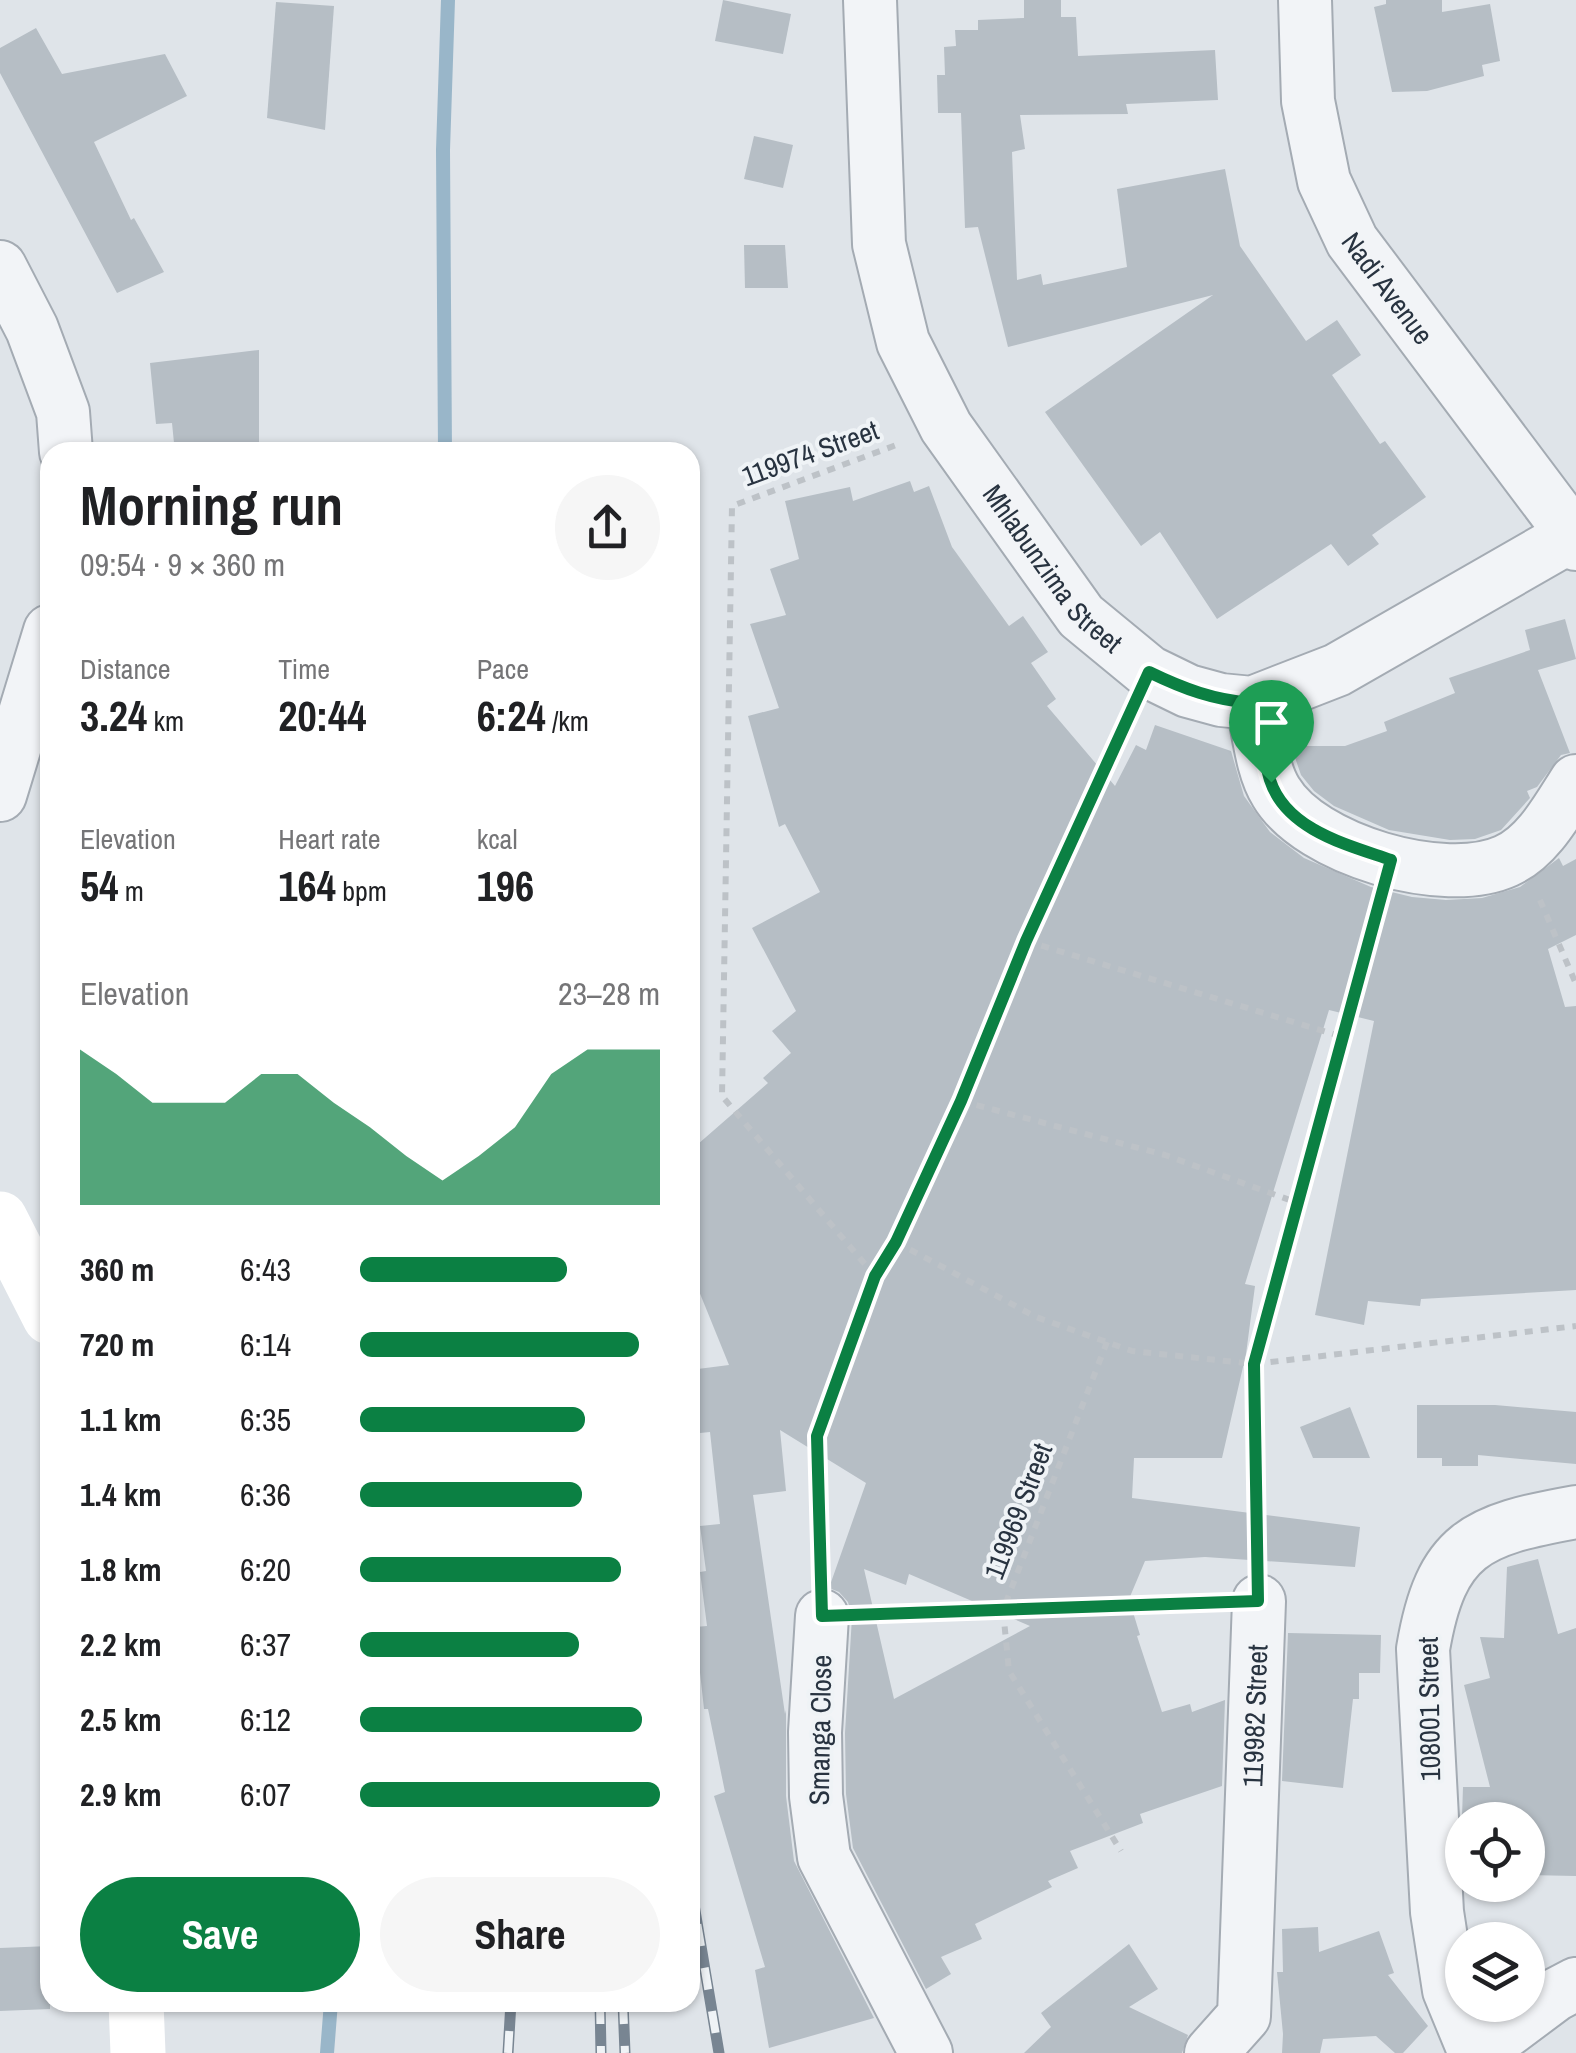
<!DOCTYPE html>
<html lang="en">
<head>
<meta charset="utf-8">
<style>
  :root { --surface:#fff; --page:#f6f6f6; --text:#202124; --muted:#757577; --accent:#0b8043 }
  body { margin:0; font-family:"Archivo Narrow",sans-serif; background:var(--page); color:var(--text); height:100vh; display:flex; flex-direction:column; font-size:38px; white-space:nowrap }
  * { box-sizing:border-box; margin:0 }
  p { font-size:32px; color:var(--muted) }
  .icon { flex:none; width:55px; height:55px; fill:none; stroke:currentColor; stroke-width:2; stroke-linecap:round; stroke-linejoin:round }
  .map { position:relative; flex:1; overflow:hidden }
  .side { position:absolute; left:40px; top:442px; width:660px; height:1570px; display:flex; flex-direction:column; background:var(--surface); border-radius:30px; box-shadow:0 2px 8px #0004 }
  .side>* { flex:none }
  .controls { position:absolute; left:1445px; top:1802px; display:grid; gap:20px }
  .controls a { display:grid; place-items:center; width:100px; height:100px; border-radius:50%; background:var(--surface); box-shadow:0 2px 8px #0004; font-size:50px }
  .pin { position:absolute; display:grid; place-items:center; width:85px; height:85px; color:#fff; margin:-102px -42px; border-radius:50% 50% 50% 0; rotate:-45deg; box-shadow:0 0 10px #0007 }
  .pin .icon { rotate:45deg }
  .round { display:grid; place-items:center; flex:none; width:105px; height:105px; border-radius:52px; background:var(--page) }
  .head { display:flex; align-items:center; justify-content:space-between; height:170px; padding:0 40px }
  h1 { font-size:55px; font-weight:700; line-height:75px }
  .stats { display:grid; grid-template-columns:repeat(3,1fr); gap:15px; height:170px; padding:10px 40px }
  .stats div { display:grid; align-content:center }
  .stats b { font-size:42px; font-weight:700 }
  .stats small { font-size:28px; font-weight:400 }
  .stats p { font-size:28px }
  .chart { height:280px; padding:20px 40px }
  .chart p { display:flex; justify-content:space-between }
  .chart svg { width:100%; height:180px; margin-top:10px; fill:var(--accent); opacity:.7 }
  .action { display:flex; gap:20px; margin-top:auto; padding:20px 40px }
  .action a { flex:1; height:115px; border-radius:60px; background:var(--accent); color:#fff; font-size:40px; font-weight:700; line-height:115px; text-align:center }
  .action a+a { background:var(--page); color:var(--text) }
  ul { padding:0 40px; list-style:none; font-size:32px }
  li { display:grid; grid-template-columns:160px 120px 1fr; align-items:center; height:75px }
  li i { height:25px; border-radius:12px; background:var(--accent) }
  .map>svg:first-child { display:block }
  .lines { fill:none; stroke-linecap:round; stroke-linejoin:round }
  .stream { stroke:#99b6c9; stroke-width:14 }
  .building { fill:#b6bec5; fill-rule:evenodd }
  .street-casing { stroke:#a4abb3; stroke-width:56 }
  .path { stroke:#bdc2c7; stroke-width:6; stroke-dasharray:8 8; stroke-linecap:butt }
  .street { stroke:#f2f4f7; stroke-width:52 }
  .secondary { stroke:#fff; stroke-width:55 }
  .rail-casing { stroke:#788592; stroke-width:11 }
  .rail { stroke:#eff3f6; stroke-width:8; stroke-dasharray:22; stroke-linecap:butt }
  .route-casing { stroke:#fff; stroke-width:20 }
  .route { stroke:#0b8043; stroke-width:12 }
  .labels { text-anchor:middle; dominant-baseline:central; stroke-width:8; stroke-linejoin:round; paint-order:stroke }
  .street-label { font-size:28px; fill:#283340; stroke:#eff3f6 }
</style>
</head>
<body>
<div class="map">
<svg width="1576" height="2053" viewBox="0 0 1576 2053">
  <rect width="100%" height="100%" fill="#dfe4e9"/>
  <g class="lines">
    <g class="stream">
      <path d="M445 452 443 150 448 0"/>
      <path d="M327 2053 331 2002"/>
    </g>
  </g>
  <g class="building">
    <path d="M723 0 791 14 783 54 715 41Z"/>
    <path d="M1024 0H1061V17H1076L1078 56 1215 50 1218 100 1126 104 1128 114 1020 115 1025 149 1012 152 1017 280 1041 274 1043 285 1127 267 1117 189 1225 169 1240 246 1306 341 1337 320 1361 355 1332 375 1380 444 1385 441 1426 497 1372 535 1379 544 1348 566 1331 544 1217 619 1160 532 1141 546 1045 412 1213 295 1008 347 978 227 965 228 961 113H938L937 75H945L944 47 956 46 955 30H978V20L1024 18Z"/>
    <path d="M1386 0H1442V12L1490 4 1500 61 1482 65 1484 76 1427 91 1392 92 1374 7 1386 4Z"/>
    <path d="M276 2 334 6 325 130 267 118Z"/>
    <path d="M36 28 62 74 165 54 187 96 94 142 131 220 134 218 164 272 117 293 0 73V48Z"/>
    <path d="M754 136 793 145 783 188 744 179Z"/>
    <path d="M744 245H785L788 288H745Z"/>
    <path d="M259 350V443H174L172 423 156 424 150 363Z"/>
    <path d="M910 481 914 492 929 486 952 547 1009 626 1023 616 1048 652 1031 663 1056 699 1047 706 1115 786 1136 745 1146 750 1155 725 1231 751 1244 796 1270 832 1304 858 1371 887 1412 897 1446 900 1482 898 1520 887 1559 858 1563 866 1576 859V935L1548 949 1565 1007 1576 1006V1290L1421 1299 1420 1306 1368 1301 1364 1325 1315 1315 1374 1021 1329 1010 1245 1284 1255 1286 1246 1354 1222 1458H1134L1132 1498 1360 1527 1355 1567 1205 1557 1145 1561 1129 1599 1140 1635 1137 1636 1162 1712 1190 1704 1192 1712 1225 1700 1222 1786 1140 1814 1143 1823 1070 1851 1078 1868 1048 1881 1052 1887 975 1924 982 1939 941 1957 951 1974 926 1989 853 1848 846 1794 845 1733 852 1617 848 1602 839 1592 829 1588 866 1483 780 1430 786 1491 753 1495 785 1714 786 1710V1796L794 1861 874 2018 769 2048 755 1970 765 1967 714 1796 725 1792 708 1709H704L695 1627 707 1626 700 1572 706 1571 700 1526 720 1524 710 1432 690 1434V1370L729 1365 690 1269V1151L768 1083 763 1078 791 1053 772 1031 796 1011 752 928 820 892 785 824 779 827 748 716 779 708 750 624 786 615 770 569 799 559 785 501 850 487 853 501ZM864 1569 906 1585 909 1574 1030 1626 894 1699Z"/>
    <path d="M1565 619 1576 659 1538 670 1570 753 1561 755 1537 787 1527 791 1530 798 1501 830 1475 839 1450 840 1389 830 1334 806 1314 791 1301 775 1291 746H1345L1387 731 1384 722 1455 693 1449 678 1530 650 1525 630Z"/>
    <path d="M1417 1405H1495L1576 1412V1464L1478 1455V1466H1442V1458H1417Z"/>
    <path d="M1350 1407 1370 1458H1313L1300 1427Z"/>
    <path d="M1538 1559 1558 1634 1576 1628V1876L1528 1875V1820H1462V1827V1817L1463 1787H1490L1464 1685 1490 1678 1480 1637 1504 1638 1507 1567Z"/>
    <path d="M1288 1633 1381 1635 1380 1673H1359V1699H1353L1343 1788 1282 1781Z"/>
    <path d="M1318 1927 1319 1952 1379 1931 1394 1973 1388 1975 1428 2026 1403 2053H1395L1376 2036 1323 2039 1320 2053H1282L1283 2034 1277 1972H1283L1282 1929Z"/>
    <path d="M1129 1944 1158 1989 1129 2007 1188 2035 1182 2053H1024L1051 2027 1041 2013Z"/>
    <path d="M50 1946V2009L0 2011V1948Z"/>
  </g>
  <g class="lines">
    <defs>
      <g id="street">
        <path id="s1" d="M870 0 879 244 903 342 946 427 1081 616 1149 672 1188 691 1221 700 1252 703 1337 670 1576 533"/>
        <path id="s2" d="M1305 0 1308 101 1324 181 1352 241 1572 534 1576 544"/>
        <path d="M0 267 32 329 63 412 66 452"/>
        <path d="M1252 703C1259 731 1261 768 1276 792 1310 850 1445 889 1506 861 1538 847 1558 809 1576 781"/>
        <path d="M0 795 50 631"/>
        <path d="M822 1616 815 1732 816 1796 824 1857 926 2053"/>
        <path id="s3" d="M1211 2053 1244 2016 1259 1601"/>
        <path d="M1475 2053 1449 1990 1437 1912 1423 1649C1441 1543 1476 1530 1576 1512"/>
        <path d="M1477 2053 1555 1995 1576 1984"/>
      </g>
    </defs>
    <use href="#street" class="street-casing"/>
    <g class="path">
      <path d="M1540 900 1576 984"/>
      <path d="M1026 941 1343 1037"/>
      <path d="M961 1101 1165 1155 1298 1203"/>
      <path d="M896 1242 1036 1317 1132 1351 1254 1364 1576 1326"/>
      <path d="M875 1276 722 1096 732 506 899 444"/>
      <path d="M1107 1342 1003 1610 1009 1671 1121 1851"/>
      <path d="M1258 1556 1254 1364 1378 910"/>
      <path d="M821 1566 817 1436 875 1276 896 1242 961 1101 1026 941 1130 714"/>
      <path d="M870 1615 1212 1603"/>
    </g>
    <use href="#street" class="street"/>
    <g class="secondary">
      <path d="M0 1219 50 1317"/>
      <path d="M136 2002 138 2053"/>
    </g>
    <defs>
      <g id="rail">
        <path d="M690 1881 719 2053"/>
        <path d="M600 2002 601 2053"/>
        <path d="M623 2002 625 2053"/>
        <path d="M508 2053 511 2002"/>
      </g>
    </defs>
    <use href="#rail" class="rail-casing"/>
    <use href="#rail" class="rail"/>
  </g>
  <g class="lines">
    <defs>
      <path id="route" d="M1149 672C1184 689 1214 700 1252 703 1258 729 1263 756 1270 780 1286 830 1348 845 1391 860L1254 1364 1258 1601 822 1616 817 1436 875 1276 896 1242 961 1101 1026 941Z"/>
    </defs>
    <use href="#route" class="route-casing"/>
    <use href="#route" class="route"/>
  </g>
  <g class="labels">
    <g class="street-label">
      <text stroke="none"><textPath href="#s2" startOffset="308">Nadi Avenue</textPath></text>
      <text transform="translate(810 453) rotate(-20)">119974 Street</text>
      <text stroke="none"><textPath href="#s1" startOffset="618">Mhlabunzima Street</textPath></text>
      <text transform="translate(1018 1511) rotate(-69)">119969 Street</text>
      <text transform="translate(1429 1709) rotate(-91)">108001 Street</text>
      <text stroke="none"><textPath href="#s3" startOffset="350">119982 Street</textPath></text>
      <text transform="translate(820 1730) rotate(-89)">Smanga Close</text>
    </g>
  </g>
</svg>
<div class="controls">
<a><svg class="icon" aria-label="locate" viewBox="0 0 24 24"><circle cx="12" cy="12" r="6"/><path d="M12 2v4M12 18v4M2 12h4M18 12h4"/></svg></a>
<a><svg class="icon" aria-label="layers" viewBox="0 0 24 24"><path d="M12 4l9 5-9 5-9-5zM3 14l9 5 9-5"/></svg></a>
</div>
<div class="pin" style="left:1271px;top:782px;background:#1e9e55"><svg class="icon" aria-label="arrive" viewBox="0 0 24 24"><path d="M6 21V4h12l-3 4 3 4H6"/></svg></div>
<section class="side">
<div class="head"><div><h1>Morning run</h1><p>09:54 · 9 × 360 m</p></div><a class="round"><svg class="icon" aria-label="share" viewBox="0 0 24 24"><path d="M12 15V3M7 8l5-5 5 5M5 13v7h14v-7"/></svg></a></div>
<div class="stats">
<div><p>Distance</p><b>3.24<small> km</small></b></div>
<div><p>Time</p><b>20:44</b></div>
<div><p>Pace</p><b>6:24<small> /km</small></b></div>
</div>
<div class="stats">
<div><p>Elevation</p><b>54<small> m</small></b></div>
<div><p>Heart rate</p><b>164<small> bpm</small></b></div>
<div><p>kcal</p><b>196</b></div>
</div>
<div class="chart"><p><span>Elevation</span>23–28 m</p>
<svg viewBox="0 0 160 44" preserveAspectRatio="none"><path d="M0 44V6L10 12L20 19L30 19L40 19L50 12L60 12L70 19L80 25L90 32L100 38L110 32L120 25L130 12L140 6L150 6L160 6V44z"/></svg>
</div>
<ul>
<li><b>360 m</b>6:43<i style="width:69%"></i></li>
<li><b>720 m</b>6:14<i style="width:93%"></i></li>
<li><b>1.1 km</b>6:35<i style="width:75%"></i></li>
<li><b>1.4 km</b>6:36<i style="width:74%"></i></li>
<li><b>1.8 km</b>6:20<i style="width:87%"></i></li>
<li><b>2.2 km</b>6:37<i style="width:73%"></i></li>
<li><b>2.5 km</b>6:12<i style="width:94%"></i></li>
<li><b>2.9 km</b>6:07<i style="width:100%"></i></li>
</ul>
<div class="action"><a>Save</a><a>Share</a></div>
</section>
</div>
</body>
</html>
